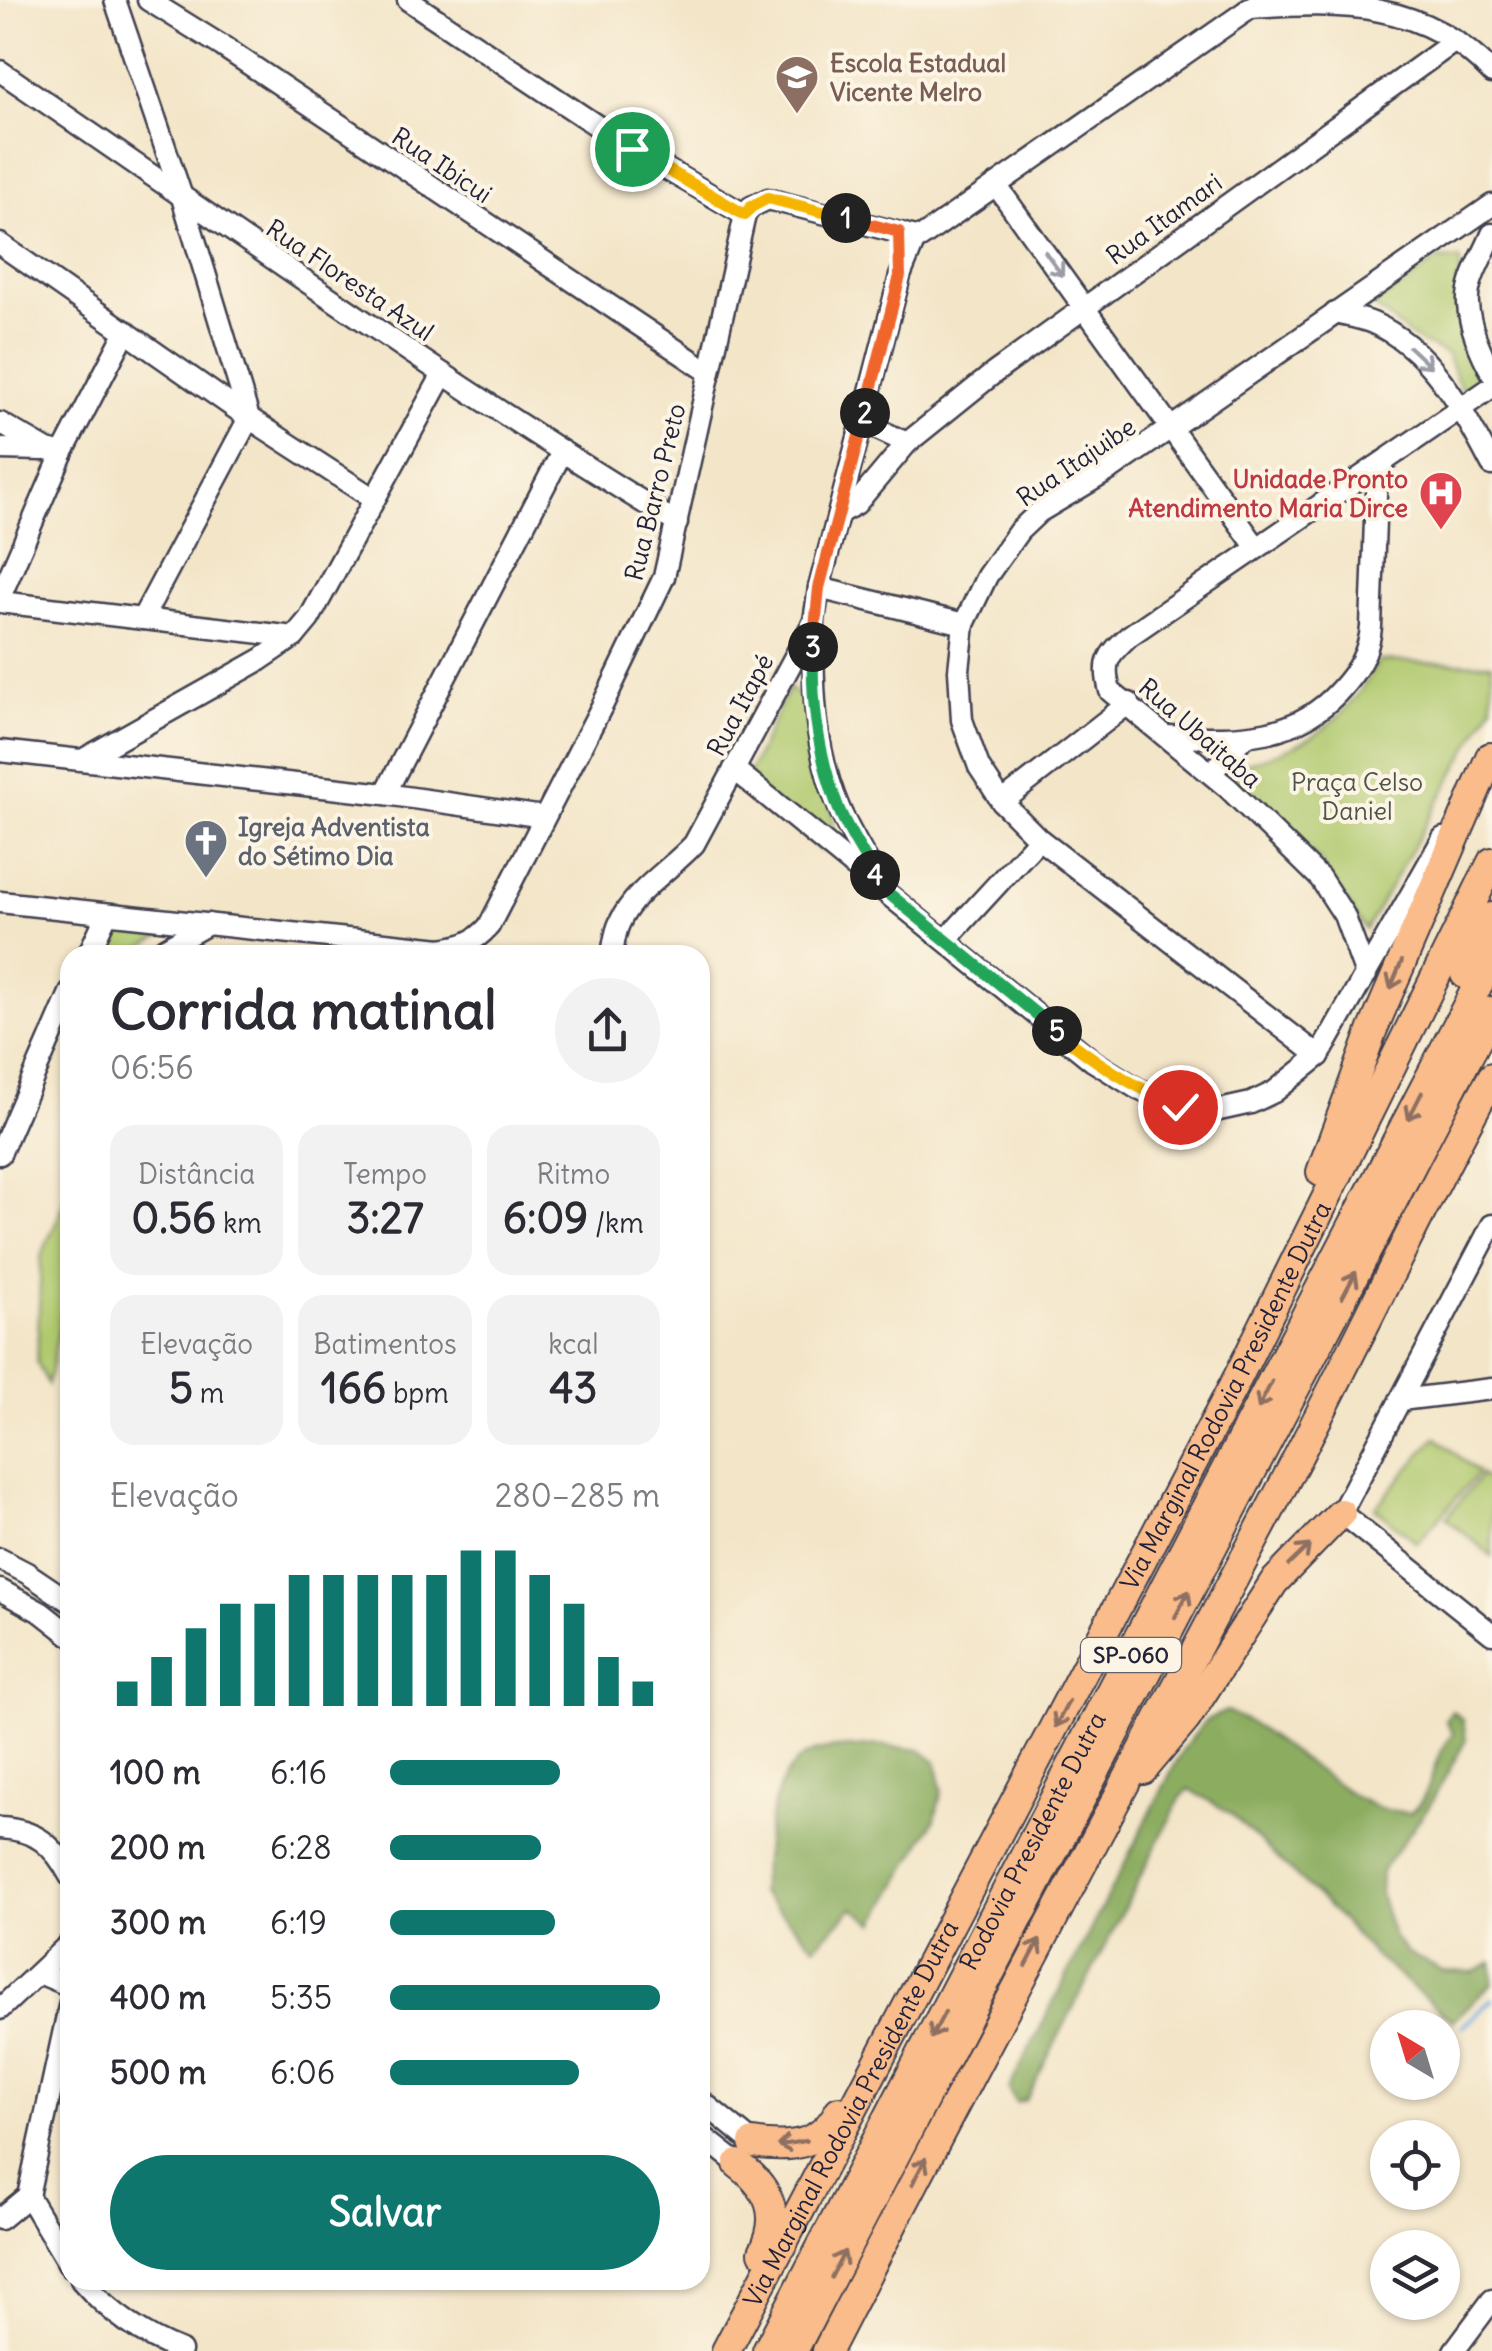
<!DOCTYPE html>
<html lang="pt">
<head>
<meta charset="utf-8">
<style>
  :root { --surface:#fff; --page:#f2f2f3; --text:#2b2b33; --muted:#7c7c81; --accent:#0f766e }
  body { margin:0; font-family:Delius,sans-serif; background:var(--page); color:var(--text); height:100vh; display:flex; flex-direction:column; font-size:38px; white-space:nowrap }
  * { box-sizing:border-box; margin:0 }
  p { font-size:32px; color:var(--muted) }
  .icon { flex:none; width:55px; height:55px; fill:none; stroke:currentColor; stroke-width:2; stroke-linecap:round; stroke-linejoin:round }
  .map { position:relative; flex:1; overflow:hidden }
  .drawer { position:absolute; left:60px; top:945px; width:650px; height:1345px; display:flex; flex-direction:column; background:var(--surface); border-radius:30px; box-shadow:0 2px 8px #0004 }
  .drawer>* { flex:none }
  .needle { width:65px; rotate:322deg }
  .controls { position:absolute; left:1370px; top:2010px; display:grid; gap:20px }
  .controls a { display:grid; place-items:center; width:90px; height:90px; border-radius:50%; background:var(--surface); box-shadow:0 2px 8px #0004; font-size:50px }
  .pin { position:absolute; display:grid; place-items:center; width:85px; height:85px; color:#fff; margin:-42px; border:5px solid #fff; border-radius:50%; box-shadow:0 2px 10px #0007 }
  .km { position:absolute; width:50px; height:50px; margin:-25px; border-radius:50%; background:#222; color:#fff; font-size:28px; line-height:50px; text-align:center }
  .round { display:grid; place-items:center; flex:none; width:105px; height:105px; border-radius:52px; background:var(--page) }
  .overview { display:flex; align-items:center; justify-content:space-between; height:170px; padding:0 50px }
  h1 { font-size:55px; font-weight:700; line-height:75px }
  .metrics { display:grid; grid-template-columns:repeat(3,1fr); gap:15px; height:170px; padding:10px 50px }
  .metrics div { display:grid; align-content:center; border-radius:25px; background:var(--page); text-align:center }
  .metrics b { font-size:42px; font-weight:700 }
  .metrics small { font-size:28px; font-weight:400 }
  .metrics p { font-size:28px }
  .chart { height:280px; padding:20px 50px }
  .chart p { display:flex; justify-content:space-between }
  .chart svg { width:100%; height:180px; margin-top:10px; stroke:var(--accent); stroke-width:6 }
  .action { display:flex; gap:20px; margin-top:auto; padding:20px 50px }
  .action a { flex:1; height:115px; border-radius:60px; background:var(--accent); color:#fff; font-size:40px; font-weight:700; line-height:115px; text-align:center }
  ul { padding:0 50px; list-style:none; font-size:32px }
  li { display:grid; grid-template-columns:160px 120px 1fr; align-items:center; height:75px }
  li i { height:25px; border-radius:12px; background:var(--accent) }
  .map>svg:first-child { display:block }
  .green { fill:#b0c96e; stroke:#697654; stroke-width:2.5 }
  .forest { fill:#8cad61; stroke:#57684e; stroke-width:2.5 }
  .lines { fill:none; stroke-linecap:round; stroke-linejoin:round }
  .stream { stroke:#72abe2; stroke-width:5 }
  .minor-casing { stroke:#413f50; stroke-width:25 }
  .highway-casing { stroke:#413f50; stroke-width:32 }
  .minor { stroke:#fff; stroke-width:20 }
  .highway { stroke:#f9bc8a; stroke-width:28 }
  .oneway { stroke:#9c9ca7 }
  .oneway2 { stroke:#8e6f62 }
  .split-1-casing { stroke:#fff; stroke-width:20 }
  .split-2-casing { stroke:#fff; stroke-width:20 }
  .split-3-casing { stroke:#fff; stroke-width:20 }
  .split-4-casing { stroke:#fff; stroke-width:20 }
  .split-5-casing { stroke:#fff; stroke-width:20 }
  .split-6-casing { stroke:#fff; stroke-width:20 }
  .split-1 { stroke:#f5b400; stroke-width:12 }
  .split-2 { stroke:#f0652b; stroke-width:12 }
  .split-3 { stroke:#f0652b; stroke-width:12 }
  .split-4 { stroke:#22a559; stroke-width:12 }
  .split-5 { stroke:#22a559; stroke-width:12 }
  .split-6 { stroke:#f5b400; stroke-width:12 }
  .labels { text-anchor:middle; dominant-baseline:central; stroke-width:8; stroke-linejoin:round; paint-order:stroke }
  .shield { fill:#fcf5e5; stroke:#63616e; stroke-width:2.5 }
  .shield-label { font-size:22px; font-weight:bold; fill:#22223b }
  .education-label { font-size:25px; font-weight:bold; fill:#785e54; stroke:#fcf5e5; text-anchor:start }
  .street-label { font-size:25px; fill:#22223b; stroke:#fcf5e5 }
  .health-label { font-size:25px; font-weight:bold; fill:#be3a42; stroke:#fcf5e5; text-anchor:end }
  .park-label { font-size:25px; fill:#4d544a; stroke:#fcf5e5 }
  .worship-label { font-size:25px; font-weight:bold; fill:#5b616d; stroke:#fcf5e5; text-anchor:start }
</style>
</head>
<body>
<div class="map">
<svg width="1492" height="2351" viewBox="0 0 1492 2351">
  <rect width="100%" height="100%" fill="#fcf5e5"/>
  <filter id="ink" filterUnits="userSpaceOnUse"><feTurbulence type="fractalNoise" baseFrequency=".01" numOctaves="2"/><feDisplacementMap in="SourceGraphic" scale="20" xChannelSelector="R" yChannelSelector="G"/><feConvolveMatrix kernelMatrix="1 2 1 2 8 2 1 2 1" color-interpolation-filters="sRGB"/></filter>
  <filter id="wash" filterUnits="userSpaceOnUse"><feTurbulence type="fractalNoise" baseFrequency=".0048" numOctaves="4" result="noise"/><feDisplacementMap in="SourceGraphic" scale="40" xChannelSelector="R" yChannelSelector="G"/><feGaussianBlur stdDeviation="2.25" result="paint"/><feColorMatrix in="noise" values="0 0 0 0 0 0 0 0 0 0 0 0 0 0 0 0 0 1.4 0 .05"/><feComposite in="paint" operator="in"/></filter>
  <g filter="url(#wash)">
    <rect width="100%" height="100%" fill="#f3e5c8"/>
    <g class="green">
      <path d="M1439 259 1460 260V318L1481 378 1462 391 1447 355 1414 339 1373 305Z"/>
      <path d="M1379 661 1492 664V706L1366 930 1317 858 1238 786 1228 769C1305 746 1339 732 1379 661Z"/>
      <path d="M789 688 809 704 834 823 822 851 743 785Z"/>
      <path d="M111 927 176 928 128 955H100Z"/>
      <path d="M70 1190V1275L48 1384 37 1363 41 1257Z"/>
      <path d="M1436 1437 1478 1473 1417 1543 1375 1508Z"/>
      <path d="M1481 1475 1492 1484V1556L1446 1518Z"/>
    </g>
    <g class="forest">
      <path d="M1227 1711 1249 1722 1355 1797 1380 1809 1410 1813C1435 1795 1431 1757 1453 1734L1446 1720 1452 1711 1463 1720 1466 1740 1429 1806 1381 1872 1380 1895 1393 1936 1406 1952 1443 1971 1473 1972 1492 1962V1983L1453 2021 1374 1955 1333 1911 1230 1813 1189 1789 1181 1797 1026 2100 1016 2103 1009 2089 1182 1751 1206 1720Z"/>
      <path d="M877 1745 920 1750 936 1762 942 1790 935 1819 875 1923 853 1908 815 1946 760 1892C767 1850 766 1768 814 1752 832 1746 857 1748 877 1745Z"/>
    </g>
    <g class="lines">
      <path class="stream" d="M1463 2026 1492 2000"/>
    </g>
  </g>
  <g filter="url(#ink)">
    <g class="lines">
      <defs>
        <g id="minor">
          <path d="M115 0 181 194 249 418 142 619"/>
          <path d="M148 0 222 46 709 372"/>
          <path d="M408 0 632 149 745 215"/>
          <path d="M1249 8C1342 2 1424 0 1492 73"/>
          <path d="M0 71C224 224 445 382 677 523"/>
          <path d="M996 185 1257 548"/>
          <path d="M1492 234C1484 255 1466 281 1468 304 1469 325 1481 354 1492 373"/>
          <path d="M0 244 249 418 374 499"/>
          <path d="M1335 313C1347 316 1361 318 1373 323 1432 349 1463 411 1492 465"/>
          <path d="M864 419 873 427 907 443"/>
          <path d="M0 423 47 450 62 454"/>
          <path d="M0 449 43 450"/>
          <path d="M841 512 856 504 907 443 994 373 1455 41"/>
          <path d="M819 588 964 624"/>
          <path d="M0 597 62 454 126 331"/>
          <path d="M0 602 294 637"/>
          <path d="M814 624C812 687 814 749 839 808 849 832 864 855 876 877"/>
          <path d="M1167 736C1234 738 1294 743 1341 689 1358 670 1369 652 1371 627L1377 467"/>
          <path d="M0 751 385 794 544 817"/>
          <path d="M84 759 260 660 294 637 309 619 443 374"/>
          <path d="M734 769 1093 1061 1138 1089 1180 1107 1206 1113 1251 1103 1274 1092 1319 1056 1443 838"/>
          <path d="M1211 773 1244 737"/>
          <path d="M385 794 562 452"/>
          <path d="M1002 802 1129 703"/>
          <path d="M0 902 441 949C463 946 474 943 489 926L603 704 664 577 745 215 751 207 768 199 920 238 1262 0"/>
          <path d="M946 940 1039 839"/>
          <path d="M612 954C614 944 615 931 620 922 634 891 671 869 694 844L814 621 819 588 900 276 916 237"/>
          <path d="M88 955 107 914"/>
          <path d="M153 955 208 924"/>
          <path d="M1366 975 1344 915 1320 878 1228 788 1110 691C1102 662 1108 655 1129 636L1492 387"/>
          <path d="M1319 1056 1039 839 1002 802 979 767 962 720 959 670 964 624 987 576 1019 531 1039 512 1113 468 1492 205"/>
          <path d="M0 1154 70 993"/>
          <path d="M1492 1225 1341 1513 1492 1634"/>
          <path d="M1400 1400 1492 1389"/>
          <path d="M0 1559 27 1573 70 1602"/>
          <path d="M0 1590 42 1613 70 1635"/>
          <path d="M0 1828C36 1830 53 1844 70 1876"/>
          <path d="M39 1973 70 1986"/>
          <path d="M0 2009 70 1943"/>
          <path d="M700 2100 753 2143"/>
          <path d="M700 2134 738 2164"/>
          <path d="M28 2196 70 2002"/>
          <path d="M28 2196 70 2266"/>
          <path d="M0 2219 28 2196"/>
          <path d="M81 2280C108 2311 142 2336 181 2351"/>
          <path d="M1454 2351 1492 2300"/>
        </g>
        <g id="highway">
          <path d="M1465 974 1492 917"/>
          <path d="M1321 1172 1373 1029 1490 757"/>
          <path d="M1143 1770 1186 1719 1274 1582 1341 1513"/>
          <path d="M753 2143C790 2149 821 2146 839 2111"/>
          <path d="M738 2164C770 2188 782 2216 763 2252"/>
          <path id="s1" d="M726 2351 1237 1379 1492 862"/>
          <path id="s2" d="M767 2351 1492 958"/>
          <path d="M793 2351 1492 1011"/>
          <path d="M827 2351C972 2068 1123 1789 1271 1508 1347 1366 1414 1219 1492 1077"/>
        </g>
      </defs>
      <use href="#minor" class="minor-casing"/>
      <use href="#highway" class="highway-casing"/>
      <use href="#minor" class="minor"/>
      <use href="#highway" class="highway"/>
    </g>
    <defs><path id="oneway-shaft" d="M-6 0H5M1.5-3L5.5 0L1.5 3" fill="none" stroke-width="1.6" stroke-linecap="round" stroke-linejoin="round" transform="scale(2.5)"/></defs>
    <g class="oneway">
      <use href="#oneway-shaft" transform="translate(1054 264) rotate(54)"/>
      <use href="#oneway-shaft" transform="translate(1420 357) rotate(43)"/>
    </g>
    <g class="oneway2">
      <use href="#oneway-shaft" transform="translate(1396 975) rotate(113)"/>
      <use href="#oneway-shaft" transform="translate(1415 1106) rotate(117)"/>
      <use href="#oneway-shaft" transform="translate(1349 1285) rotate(-62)"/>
      <use href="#oneway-shaft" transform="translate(1265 1395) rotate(117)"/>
      <use href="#oneway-shaft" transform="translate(1299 1555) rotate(-44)"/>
      <use href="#oneway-shaft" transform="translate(1182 1604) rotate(-62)"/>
      <use href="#oneway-shaft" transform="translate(1062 1714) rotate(118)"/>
      <use href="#oneway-shaft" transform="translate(1033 1953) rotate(-62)"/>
      <use href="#oneway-shaft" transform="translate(938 2025) rotate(118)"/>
      <use href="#oneway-shaft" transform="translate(792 2143) rotate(171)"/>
      <use href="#oneway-shaft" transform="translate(919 2171) rotate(-63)"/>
      <use href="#oneway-shaft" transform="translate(838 2264) rotate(-63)"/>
    </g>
  </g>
  <g class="lines" filter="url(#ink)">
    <defs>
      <path id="split-1" d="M632 149 745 215 751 207 768 198 846 218"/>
      <path id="split-2" d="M846 218 899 232 900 276 865 413"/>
      <path id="split-3" d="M813 647 819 588 865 413"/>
      <path id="split-4" d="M813 647C811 702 818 755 838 807 847 830 863 853 875 875"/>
      <path id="split-5" d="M875 875 882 888 1057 1031"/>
      <path id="split-6" d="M1057 1031C1095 1063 1134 1087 1180 1107"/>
    </defs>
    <use href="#split-1" class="split-1-casing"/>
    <use href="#split-2" class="split-2-casing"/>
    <use href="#split-3" class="split-3-casing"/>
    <use href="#split-4" class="split-4-casing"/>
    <use href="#split-5" class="split-5-casing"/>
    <use href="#split-6" class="split-6-casing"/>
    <use href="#split-1" class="split-1"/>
    <use href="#split-2" class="split-2"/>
    <use href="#split-3" class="split-3"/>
    <use href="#split-4" class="split-4"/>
    <use href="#split-5" class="split-5"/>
    <use href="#split-6" class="split-6"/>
  </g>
  <defs>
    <symbol id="school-pin" viewBox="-11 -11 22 30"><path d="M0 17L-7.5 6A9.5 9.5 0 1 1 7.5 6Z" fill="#8d6e63" stroke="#fcf5e5"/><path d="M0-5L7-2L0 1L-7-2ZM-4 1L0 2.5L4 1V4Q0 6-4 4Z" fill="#fff"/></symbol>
    <symbol id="hospital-pin" viewBox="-11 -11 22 30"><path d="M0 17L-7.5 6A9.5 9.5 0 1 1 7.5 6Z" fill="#e0444e" stroke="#fcf5e5"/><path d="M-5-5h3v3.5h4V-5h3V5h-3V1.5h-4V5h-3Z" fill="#fff"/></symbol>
    <symbol id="church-pin" viewBox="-11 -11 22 30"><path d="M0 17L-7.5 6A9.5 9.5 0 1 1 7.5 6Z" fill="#6b7280" stroke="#fcf5e5"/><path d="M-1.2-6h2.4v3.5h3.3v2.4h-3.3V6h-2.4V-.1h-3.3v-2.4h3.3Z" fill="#fff"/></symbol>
  </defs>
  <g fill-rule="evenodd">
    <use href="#school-pin" x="772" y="52" width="50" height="68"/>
    <use href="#hospital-pin" x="1416" y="468" width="50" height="68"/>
    <use href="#church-pin" x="181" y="816" width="50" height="68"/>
  </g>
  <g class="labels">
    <rect class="shield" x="1081" y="1638" width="100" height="34" rx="8"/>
    <g class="shield-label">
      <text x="1131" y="1655">SP-060</text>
    </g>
    <g class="education-label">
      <text x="830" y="63">Escola Estadual<tspan x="830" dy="29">Vicente Melro</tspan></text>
    </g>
    <g class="street-label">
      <text transform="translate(442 165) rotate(34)">Rua Ibicui</text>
      <text transform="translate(1164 219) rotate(-36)">Rua Itamari</text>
      <text transform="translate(350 280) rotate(34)">Rua Floresta Azul</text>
      <text transform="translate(1076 462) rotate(-34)">Rua Itajuibe</text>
      <text transform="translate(655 492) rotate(-76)">Rua Barro Preto</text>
      <text transform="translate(740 705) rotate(-62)">Rua Itapé</text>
      <text transform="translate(1200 733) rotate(41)">Rua Ubaitaba</text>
      <text stroke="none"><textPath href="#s1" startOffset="1078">Via Marginal Rodovia Presidente Dutra</textPath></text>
      <text stroke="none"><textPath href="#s2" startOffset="575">Rodovia Presidente Dutra</textPath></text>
      <text stroke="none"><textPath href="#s1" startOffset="268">Via Marginal Rodovia Presidente Dutra</textPath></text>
    </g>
    <g class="health-label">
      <text x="1408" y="479">Unidade Pronto<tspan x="1408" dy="29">Atendimento Maria Dirce</tspan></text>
    </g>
    <g class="park-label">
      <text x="1357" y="782">Praça Celso<tspan x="1357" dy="29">Daniel</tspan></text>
    </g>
    <g class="worship-label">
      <text x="238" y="827">Igreja Adventista<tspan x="238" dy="29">do Sétimo Dia</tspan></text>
    </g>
  </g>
</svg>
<div class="controls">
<a><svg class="needle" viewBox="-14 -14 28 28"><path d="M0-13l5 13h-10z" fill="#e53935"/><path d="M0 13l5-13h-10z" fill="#7c7c81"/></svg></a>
<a><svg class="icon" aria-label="locate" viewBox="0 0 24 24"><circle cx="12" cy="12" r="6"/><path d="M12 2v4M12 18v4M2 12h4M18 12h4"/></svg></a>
<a><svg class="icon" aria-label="layers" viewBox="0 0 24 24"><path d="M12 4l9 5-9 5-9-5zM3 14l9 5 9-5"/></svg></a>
</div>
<div class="pin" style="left:632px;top:149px;background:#1e9e55"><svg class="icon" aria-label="arrive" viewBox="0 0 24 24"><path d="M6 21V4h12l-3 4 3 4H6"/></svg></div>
<div class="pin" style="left:1180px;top:1107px;background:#d93025"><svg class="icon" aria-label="check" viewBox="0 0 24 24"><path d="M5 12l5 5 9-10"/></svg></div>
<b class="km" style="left:846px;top:218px">1</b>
<b class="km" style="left:865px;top:413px">2</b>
<b class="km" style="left:813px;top:647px">3</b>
<b class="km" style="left:875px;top:875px">4</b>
<b class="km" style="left:1057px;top:1031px">5</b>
<section class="drawer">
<div class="overview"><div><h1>Corrida matinal</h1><p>06:56</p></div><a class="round"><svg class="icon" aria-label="share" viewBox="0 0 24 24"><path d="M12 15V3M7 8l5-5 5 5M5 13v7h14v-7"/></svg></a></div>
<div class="metrics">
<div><p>Distância</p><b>0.56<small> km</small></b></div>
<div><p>Tempo</p><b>3:27</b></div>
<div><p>Ritmo</p><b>6:09<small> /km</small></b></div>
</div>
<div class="metrics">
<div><p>Elevação</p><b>5<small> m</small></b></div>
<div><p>Batimentos</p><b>166<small> bpm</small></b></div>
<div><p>kcal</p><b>43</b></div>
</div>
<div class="chart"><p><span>Elevação</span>280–285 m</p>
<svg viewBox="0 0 160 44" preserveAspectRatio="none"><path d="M5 44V38M15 44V32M25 44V25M35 44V19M45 44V19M55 44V12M65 44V12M75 44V12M85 44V12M95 44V12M105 44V6M115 44V6M125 44V12M135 44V19M145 44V32M155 44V38"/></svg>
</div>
<ul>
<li><b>100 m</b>6:16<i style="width:63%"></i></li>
<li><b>200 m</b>6:28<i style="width:56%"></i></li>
<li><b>300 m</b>6:19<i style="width:61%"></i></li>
<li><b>400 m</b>5:35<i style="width:100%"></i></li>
<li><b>500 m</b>6:06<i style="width:70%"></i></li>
</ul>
<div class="action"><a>Salvar</a></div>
</section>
</div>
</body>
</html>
